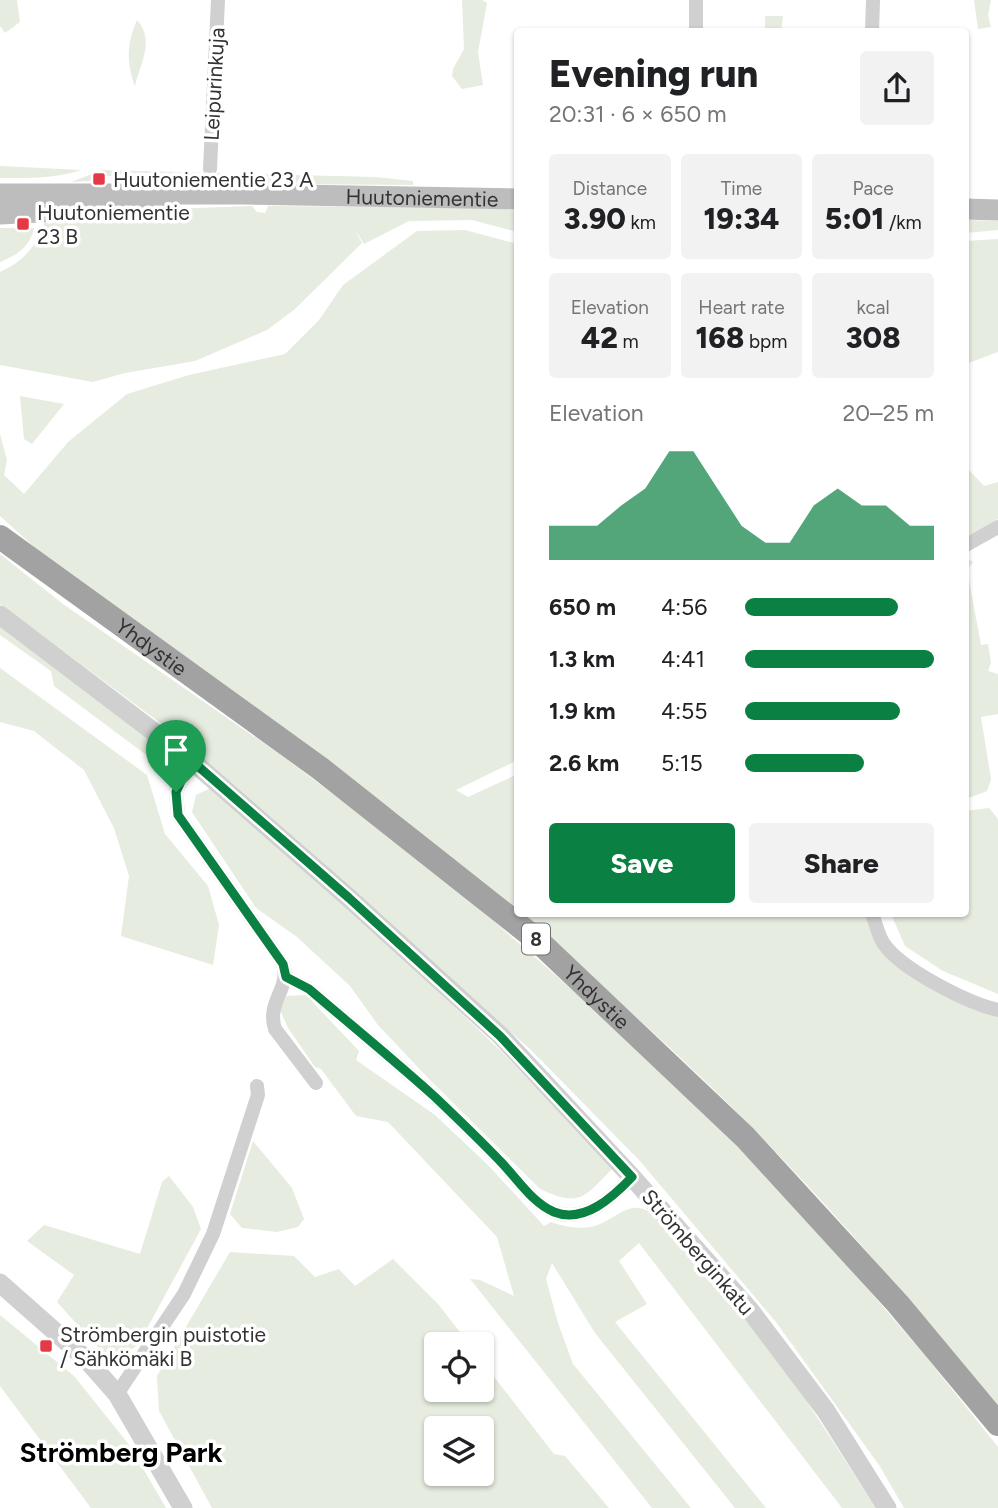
<!DOCTYPE html>
<html lang="en">
<head>
<meta charset="utf-8">
<style>
  :root { --surface:#fff; --page:#f2f2f2; --text:#202124; --muted:#757577; --accent:#0b8043 }
  body { margin:0; font-family:Figtree,sans-serif; background:var(--page); color:var(--text); height:100vh; display:flex; flex-direction:column; font-size:26px; white-space:nowrap }
  * { box-sizing:border-box; margin:0 }
  p { font-size:23px; color:var(--muted) }
  .icon { flex:none; width:38px; height:38px; fill:none; stroke:currentColor; stroke-width:2; stroke-linecap:round; stroke-linejoin:round }
  .map { position:relative; flex:1; overflow:hidden }
  .side { position:absolute; left:514px; top:28px; width:455px; height:889px; display:flex; flex-direction:column; background:var(--surface); border-radius:7px; box-shadow:0 2px 5px #0004 }
  .side>* { flex:none }
  .buttons { position:absolute; left:424px; top:1332px; display:grid; gap:14px }
  .buttons a { display:grid; place-items:center; width:70px; height:70px; border-radius:7px; background:var(--surface); box-shadow:0 2px 5px #0004; font-size:35px }
  .pin { position:absolute; display:grid; place-items:center; width:60px; height:60px; color:#fff; margin:-72px -30px; border-radius:50% 50% 50% 0; rotate:-45deg; box-shadow:0 0 7px #0007 }
  .pin .icon { rotate:45deg }
  .round { display:grid; place-items:center; flex:none; width:74px; height:74px; border-radius:7px; background:var(--page) }
  .summary { display:flex; align-items:center; justify-content:space-between; height:119px; padding:0 35px }
  h1 { font-size:38px; font-weight:800; line-height:52px }
  .metrics { display:grid; grid-template-columns:repeat(3,1fr); gap:10px; height:119px; padding:7px 35px }
  .metrics div { display:grid; align-content:center; border-radius:7px; background:var(--page); text-align:center }
  .metrics b { font-size:30px; font-weight:800 }
  .metrics small { font-size:19px; font-weight:400 }
  .metrics p { font-size:19px }
  .chart { height:196px; padding:14px 35px }
  .chart p { display:flex; justify-content:space-between }
  .chart svg { width:100%; height:126px; margin-top:7px; fill:var(--accent); opacity:.7 }
  .primary-button { display:flex; gap:14px; margin-top:auto; padding:14px 35px }
  .primary-button a { flex:1; height:80px; border-radius:7px; background:var(--accent); color:#fff; font-size:28px; font-weight:800; line-height:80px; text-align:center }
  .primary-button a+a { background:var(--page); color:var(--text) }
  ul { padding:0 35px; list-style:none; font-size:23px }
  li { display:grid; grid-template-columns:112px 84px 1fr; align-items:center; height:52px }
  li i { height:18px; border-radius:9px; background:var(--accent) }
  .map>svg:first-child { display:block }
  .green { fill:#e6ecdf; fill-rule:evenodd }
  .lines { fill:none; stroke-linecap:round; stroke-linejoin:round }
  .minor { stroke:#d0d0d0; stroke-width:14 }
  .tertiary { stroke:#d0d0d0; stroke-width:19 }
  .secondary { stroke:#bdbdbd; stroke-width:21 }
  .trunk { stroke:#a2a2a2; stroke-width:24 }
  .route-casing { stroke:#fff; stroke-width:14 }
  .route { stroke:#0b8043; stroke-width:9 }
  .poi-dot { fill:#e63946; stroke:#fff; stroke-width:2.5 }
  .labels { text-anchor:middle; dominant-baseline:central; stroke-width:7; stroke-linejoin:round; paint-order:stroke }
  .shield { fill:#fff; stroke:#707070; stroke-width:2 }
  .shield-label { font-size:19px; font-weight:bold; fill:#333 }
  .street-label { font-size:21px; fill:#333; stroke:#fff }
  .poi-label { font-size:21px; fill:#333; stroke:#fff; text-anchor:start }
  .district-label { font-size:28px; font-weight:bold; fill:#000; stroke:#fff }
</style>
</head>
<body>
<div class="map">
<svg width="998" height="1508" viewBox="0 0 998 1508">
  <rect width="100%" height="100%" fill="#fff"/>
  <g class="green">
    <path d="M0 0H17L20 22 5 33 0 26Z"/>
    <path d="M462 0H482L487 3 478 52 483 85 462 89 452 76 453 69 464 49Z"/>
    <path d="M974 0H991L988 15 991 27 978 29Z"/>
    <path d="M765 16H783L781 31H765Z"/>
    <path d="M137 20C155 41 141 61 135 86 126 62 127 43 137 20Z"/>
    <path d="M0 166 81 170C54 179 28 178 0 178Z"/>
    <path d="M102 170 376 177 413 181V185L153 183 133 176H95L90 181 71 182Z"/>
    <path d="M252 206 257 212 265 213 268 206 501 208 518 211V232L472 220 409 221 364 244 353 227 362 243 295 309 267 330 195 361 125 373 93 382 0 365V272C24 261 37 246 45 221L196 208Z"/>
    <path d="M966 220 998 221V230L966 233Z"/>
    <path d="M0 228H34C30 247 17 255 0 262Z"/>
    <path d="M465 230 518 244V760L456 790 468 797 518 774V913L398 814 72 581 0 516V434L7 460 4 475 24 494 68 442 127 394 189 375 285 354 319 320 343 285 417 231Z"/>
    <path d="M998 239V352L966 364V241Z"/>
    <path d="M20 396 64 404 32 444 24 439Z"/>
    <path d="M966 467 984 486 998 482V519L966 537Z"/>
    <path d="M0 554 63 604 285 758 404 847 490 918 616 1028 727 1133 823 1237 923 1353 998 1447V1508H904L879 1465 776 1322 639 1160 532 1051 167 728 0 604Z"/>
    <path d="M966 558 973 562 967 569 981 645 988 644 991 663 988 671 998 674V714L981 717 991 779 987 791 966 799Z"/>
    <path d="M0 624 156 741 164 755 165 765 153 760 54 686 51 671 0 635Z"/>
    <path d="M0 668 147 775 165 834 208 886 219 925 213 965 121 936 129 876 114 828 84 770 34 731 0 722Z"/>
    <path d="M211 788 284 850 442 995 501 1051 613 1168C584 1197 581 1208 540 1189L429 1079 378 1025 350 986 297 937 256 908 192 812 196 795Z"/>
    <path d="M989 808 998 819V994L943 971 905 946 891 914H966V811Z"/>
    <path d="M518 914H869L883 949 998 1014V1408C931 1326 863 1244 790 1167 705 1076 612 994 518 914Z"/>
    <path d="M306 995 359 1051 356 1060 435 1115 488 1165 544 1226 551 1222C565 1227 585 1231 600 1224 621 1215 631 1198 655 1215L747 1322 802 1394 876 1508H842L639 1243 619 1261 647 1304 615 1322 766 1508H735L595 1333 552 1263 546 1279 558 1323 573 1364 691 1508H652L470 1279 480 1280 514 1296 497 1237 388 1122 356 1116 321 1069 315 1067 288 1028 280 1010 286 996Z"/>
    <path d="M253 1141 292 1188 304 1219 298 1227 277 1232 242 1228 230 1214Z"/>
    <path d="M169 1176 193 1207 201 1229 138 1345 119 1357 106 1356 57 1302 74 1275 27 1241 44 1225 140 1254 162 1182Z"/>
    <path d="M230 1252 294 1256 315 1277 339 1269 355 1286 393 1259 439 1305 469 1344H436V1390H481V1360L554 1454 565 1456 609 1508H212L159 1411 157 1376ZM481 1428V1474H436V1428Z"/>
    <path d="M0 1315 74 1376 130 1446 166 1508H91L0 1386Z"/>
  </g>
  <g class="lines">
    <g class="minor">
      <path d="M696 0V32"/>
      <path d="M872 32 873 0"/>
      <path d="M210 169 218 0"/>
      <path d="M966 545 998 527"/>
      <path d="M191 760 176 792 178 815 283 964C291 988 266 1002 275 1029L316 1083"/>
      <path d="M872 914C876 923 878 936 884 944 902 970 968 1003 998 1010"/>
      <path d="M286 977 309 989C351 1025 394 1060 435 1097 457 1118 479 1139 500 1161 517 1178 531 1202 554 1212 584 1224 613 1197 632 1177"/>
      <path d="M117 1394 184 1294 213 1234 258 1095 257 1086"/>
    </g>
    <g class="tertiary">
      <path d="M0 615 191 760 349 898 501 1036 632 1177 749 1309 826 1411 887 1508"/>
      <path d="M0 1283 86 1359 117 1394 183 1508"/>
    </g>
    <g class="secondary">
      <path id="s1" d="M0 194H243L518 199"/>
      <path d="M966 209 998 210"/>
      <path d="M0 214 158 206"/>
    </g>
    <path class="trunk" id="s2" d="M0 537 321 769 536 939 745 1137 898 1304 998 1424"/>
  </g>
  <g class="lines">
    <defs>
      <path id="route" d="M191 760 349 898 500 1036 632 1177C613 1197 584 1224 554 1212 531 1202 517 1178 500 1161 479 1139 457 1118 435 1097 394 1060 351 1025 309 989L286 977 283 964 178 815 176 792Z"/>
    </defs>
    <use href="#route" class="route-casing"/>
    <use href="#route" class="route"/>
  </g>
  <g class="poi-dot">
    <rect x="92" y="172" width="14" height="14" rx="3.5"/>
    <rect x="16" y="217" width="14" height="14" rx="3.5"/>
    <rect x="39" y="1339" width="14" height="14" rx="3.5"/>
  </g>
  <g class="labels">
    <rect class="shield" x="522" y="923.5" width="28" height="31" rx="5"/>
    <g class="shield-label">
      <text x="536" y="939">8</text>
    </g>
    <g class="street-label">
      <text transform="translate(214 84) rotate(-87)">Leipurinkuja</text>
      <text stroke="none"><textPath href="#s1" startOffset="422">Huutoniementie</textPath></text>
      <text stroke="none"><textPath href="#s2" startOffset="187">Yhdystie</textPath></text>
      <text stroke="none"><textPath href="#s2" startOffset="754">Yhdystie</textPath></text>
      <text transform="translate(698 1252) rotate(49)">Strömberginkatu</text>
    </g>
    <g class="poi-label">
      <text x="113" y="179">Huutoniementie 23 A</text>
      <text x="37" y="212">Huutoniementie<tspan x="37" dy="24">23 B</tspan></text>
      <text x="60" y="1334">Strömbergin puistotie<tspan x="60" dy="24">/ Sähkömäki B</tspan></text>
    </g>
    <g class="district-label">
      <text x="121" y="1452">Strömberg Park</text>
    </g>
  </g>
</svg>
<div class="buttons">
<a><svg class="icon" aria-label="locate" viewBox="0 0 24 24"><circle cx="12" cy="12" r="6"/><path d="M12 2v4M12 18v4M2 12h4M18 12h4"/></svg></a>
<a><svg class="icon" aria-label="layers" viewBox="0 0 24 24"><path d="M12 4l9 5-9 5-9-5zM3 14l9 5 9-5"/></svg></a>
</div>
<div class="pin" style="left:176px;top:792px;background:#1e9e55"><svg class="icon" aria-label="arrive" viewBox="0 0 24 24"><path d="M6 21V4h12l-3 4 3 4H6"/></svg></div>
<section class="side">
<div class="summary"><div><h1>Evening run</h1><p>20:31 · 6 × 650 m</p></div><a class="round"><svg class="icon" aria-label="share" viewBox="0 0 24 24"><path d="M12 15V3M7 8l5-5 5 5M5 13v7h14v-7"/></svg></a></div>
<div class="metrics">
<div><p>Distance</p><b>3.90<small> km</small></b></div>
<div><p>Time</p><b>19:34</b></div>
<div><p>Pace</p><b>5:01<small> /km</small></b></div>
</div>
<div class="metrics">
<div><p>Elevation</p><b>42<small> m</small></b></div>
<div><p>Heart rate</p><b>168<small> bpm</small></b></div>
<div><p>kcal</p><b>308</b></div>
</div>
<div class="chart"><p><span>Elevation</span>20–25 m</p>
<svg viewBox="0 0 160 44" preserveAspectRatio="none"><path d="M0 44V32L10 32L20 32L30 25L40 19L50 6L60 6L70 19L80 32L90 38L100 38L110 25L120 19L130 25L140 25L150 32L160 32V44z"/></svg>
</div>
<ul>
<li><b>650 m</b>4:56<i style="width:81%"></i></li>
<li><b>1.3 km</b>4:41<i style="width:100%"></i></li>
<li><b>1.9 km</b>4:55<i style="width:82%"></i></li>
<li><b>2.6 km</b>5:15<i style="width:63%"></i></li>
</ul>
<div class="primary-button"><a>Save</a><a>Share</a></div>
</section>
</div>
</body>
</html>
